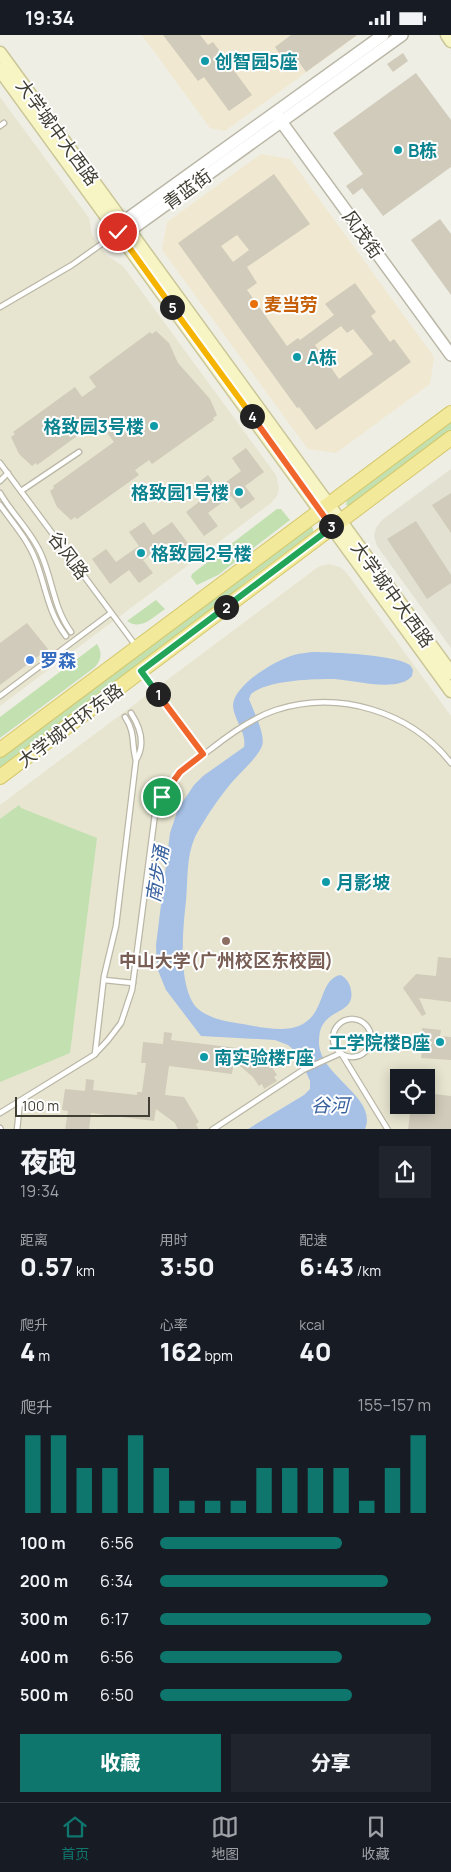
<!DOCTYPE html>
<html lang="zh">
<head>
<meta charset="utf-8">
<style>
  :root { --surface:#171b24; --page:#20242c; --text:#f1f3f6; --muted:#9ea1a6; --line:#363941; --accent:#0f766e }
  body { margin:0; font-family:Manrope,"Noto Sans SC",sans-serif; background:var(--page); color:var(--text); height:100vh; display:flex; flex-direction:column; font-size:19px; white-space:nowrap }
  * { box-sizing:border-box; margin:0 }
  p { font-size:16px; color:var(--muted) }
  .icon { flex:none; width:28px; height:28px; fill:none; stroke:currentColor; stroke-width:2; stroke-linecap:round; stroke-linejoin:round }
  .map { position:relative; height:1094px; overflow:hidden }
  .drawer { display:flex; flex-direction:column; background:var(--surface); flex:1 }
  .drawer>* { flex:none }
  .controls { position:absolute; left:390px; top:1034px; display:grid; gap:10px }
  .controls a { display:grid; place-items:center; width:45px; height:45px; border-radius:0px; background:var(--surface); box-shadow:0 2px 12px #0003; font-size:25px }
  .scale { position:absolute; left:15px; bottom:12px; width:135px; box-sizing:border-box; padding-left:5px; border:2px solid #413e34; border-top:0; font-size:14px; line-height:18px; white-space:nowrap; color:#413e34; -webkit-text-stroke:4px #fff; paint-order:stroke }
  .pin { position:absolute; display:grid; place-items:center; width:42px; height:42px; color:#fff; margin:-21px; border:2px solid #fff; border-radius:50%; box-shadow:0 1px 5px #0007 }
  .km { position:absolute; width:25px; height:25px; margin:-12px; border-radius:50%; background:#222; color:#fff; font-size:14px; line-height:25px; text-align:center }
  .round { display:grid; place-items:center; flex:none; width:52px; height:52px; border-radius:0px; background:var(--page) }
  .headline { display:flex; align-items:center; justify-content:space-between; height:85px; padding:0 20px }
  h1 { font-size:28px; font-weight:800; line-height:38px }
  .metrics { display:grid; grid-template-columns:repeat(3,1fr); gap:8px; height:85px; padding:5px 20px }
  .metrics div { display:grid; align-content:center }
  .metrics b { font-size:25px; font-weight:800 }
  .metrics small { font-size:14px; font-weight:400 }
  .metrics p { font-size:14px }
  .chart { height:140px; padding:10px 20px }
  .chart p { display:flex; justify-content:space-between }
  .chart svg { width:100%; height:90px; margin-top:5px; stroke:var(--accent); stroke-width:6 }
  .button { display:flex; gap:10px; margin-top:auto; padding:10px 20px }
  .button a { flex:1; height:58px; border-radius:0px; background:var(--accent); color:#fff; font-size:20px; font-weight:800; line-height:58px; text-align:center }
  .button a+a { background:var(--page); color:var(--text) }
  ul { padding:0 20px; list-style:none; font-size:16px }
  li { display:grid; grid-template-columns:80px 60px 1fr; align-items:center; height:38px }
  li i { height:12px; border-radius:6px; background:var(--accent) }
  .status { display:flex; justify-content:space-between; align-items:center; height:35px; padding:0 25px; background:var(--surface); direction:ltr }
  .status svg { height:14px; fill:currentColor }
  .tab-bar { display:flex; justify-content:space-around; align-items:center; height:70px; border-top:1px solid var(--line); background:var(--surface); font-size:14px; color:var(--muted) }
  .tab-bar a { display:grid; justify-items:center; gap:2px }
  .tab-bar .selected { color:var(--accent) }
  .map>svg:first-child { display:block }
  .residential { fill:#e3e1d2 }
  .commercial { fill:#f0e8d0 }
  .education { fill:#e7e5cf; fill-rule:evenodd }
  .green { fill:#c2e0b0 }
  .water { fill:#a6c0e6 }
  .building { fill:#d0cbba; fill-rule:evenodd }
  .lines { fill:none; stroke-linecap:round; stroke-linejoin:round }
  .service-casing { stroke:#bab7a7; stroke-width:7 }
  .tertiary-casing { stroke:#bab7a7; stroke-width:14 }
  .secondary-casing { stroke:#cac698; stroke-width:15 }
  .primary-casing { stroke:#d4c86d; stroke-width:16 }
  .service { stroke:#fff; stroke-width:4.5 }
  .tertiary { stroke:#fff; stroke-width:11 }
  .secondary { stroke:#f8f5c5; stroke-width:12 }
  .primary { stroke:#f2e99a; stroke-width:14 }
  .split-1-casing { stroke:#fff; stroke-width:10 }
  .split-2-casing { stroke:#fff; stroke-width:10 }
  .split-3-casing { stroke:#fff; stroke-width:10 }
  .split-4-casing { stroke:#fff; stroke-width:10 }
  .split-5-casing { stroke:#fff; stroke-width:10 }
  .split-6-casing { stroke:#fff; stroke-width:10 }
  .split-1 { stroke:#f0652b; stroke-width:6 }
  .split-2 { stroke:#22a559; stroke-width:6 }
  .split-3 { stroke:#22a559; stroke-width:6 }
  .split-4 { stroke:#f0652b; stroke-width:6 }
  .split-5 { stroke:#f5b400; stroke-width:6 }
  .split-6 { stroke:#f5b400; stroke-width:6 }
  .culture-dot { fill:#0f9aa8; stroke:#fff; stroke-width:2 }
  .food-dot { fill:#e8710a; stroke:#fff; stroke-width:2 }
  .shop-dot { fill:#3f7fe0; stroke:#fff; stroke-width:2 }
  .education-dot { fill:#8d6e63; stroke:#fff; stroke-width:2 }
  .labels { text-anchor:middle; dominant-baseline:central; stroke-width:4; stroke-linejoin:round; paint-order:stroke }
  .culture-label { font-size:18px; font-weight:bold; fill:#0d838f; stroke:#fff; text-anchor:start }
  .street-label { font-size:18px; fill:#413e34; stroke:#fff }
  .food-label { font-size:18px; font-weight:bold; fill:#c56008; stroke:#fff; text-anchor:start }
  .shop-label { font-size:18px; font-weight:bold; fill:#366cbe; stroke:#fff; text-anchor:start }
  .education-label { font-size:18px; font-weight:bold; fill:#785e54; stroke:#fff }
  .water-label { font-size:19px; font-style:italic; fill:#3b639f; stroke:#fff }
</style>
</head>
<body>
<div class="status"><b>19:34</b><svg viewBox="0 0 49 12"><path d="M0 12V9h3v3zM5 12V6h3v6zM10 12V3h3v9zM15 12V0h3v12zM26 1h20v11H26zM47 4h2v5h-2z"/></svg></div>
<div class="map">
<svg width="451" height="1095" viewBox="0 0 451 1095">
  <rect width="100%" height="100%" fill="#efeee4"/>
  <path class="residential" d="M451 434V613L377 511 374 501 376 493 382 485Z"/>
  <g class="commercial">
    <path d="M142 0H358L225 96 210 93Z"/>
    <path d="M261 119 290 124 434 322 430 349 336 418 308 414 162 215 167 187Z"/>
  </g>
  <g class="education">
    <path d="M0 62 89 183 92 200 107 221 123 231 276 440 279 453 277 461 271 468 0 671Z"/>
    <path d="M329 529 340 532 346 537 451 681V1094H0V770L318 532ZM399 1042H426V1070H399Z"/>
  </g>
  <g class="green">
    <path d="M451 384V396L350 471 346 470 347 465 420 410Z"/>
    <path d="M277 474H281L290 485 218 540 197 550 191 542 192 539Z"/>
    <path d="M311 491 313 493V497L247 546 213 575 0 734V722Z"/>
    <path d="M156 565 165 574C153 582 141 596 127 586Z"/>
    <path d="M97 609C102 617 102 624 95 632L0 703V682Z"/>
    <path d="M19 770 21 773 97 803 70 1018 0 1047V784Z"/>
  </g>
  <path class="water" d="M313 617C333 617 395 620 410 630L413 635 412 641C398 658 354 645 334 644 312 644 268 645 251 659L249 664C253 675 266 700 262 711 257 724 237 740 228 752 216 767 204 785 195 802 186 822 188 845 186 866 183 892 177 952 197 973 209 984 228 987 243 989 259 992 276 996 292 993 328 985 316 946 340 940 345 942 348 946 350 951 358 978 331 973 322 991 319 997 319 1004 319 1010 322 1042 378 1063 365 1094H248L304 1060 310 1054V1046L303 1030 295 1016 288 1010 275 1005 201 1001 166 955 157 933 156 910 170 798 178 774 194 750 203 741 244 712C247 698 234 685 233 671 233 650 276 625 294 620 300 618 307 618 313 617Z"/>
  <g class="building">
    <path d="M163 0H200L208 10 213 7 252 60 229 76 204 42 198 46Z"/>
    <path d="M291 0H357L306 37 299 27 290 34 275 12Z"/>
    <path d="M403 18 408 26 393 37 387 29Z"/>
    <path d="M416 38 451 85V132L383 181 362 153 353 160 346 151 363 139 333 98Z"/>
    <path d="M274 139 310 189 247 232 257 248 247 255 287 311 298 303 300 305 334 280 325 269 355 248 376 277 371 281 390 307 394 304 411 327 316 395 299 372 297 373 178 208ZM237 200 249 215 233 227 221 211ZM341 291 347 298 353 294 373 319 339 344 315 310Z"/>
    <path d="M440 184 451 199V260L411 205Z"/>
    <path d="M156 296 169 308 178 328 210 364 217 380 213 383 214 385 152 429 149 425 135 435 139 440 77 484 75 482 71 485 57 472 50 456 54 453 53 451 114 407 98 386 37 430 36 428 32 431 19 419 11 402 15 399 13 397 75 352 82 362 96 352 89 342 150 297 152 299Z"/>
    <path d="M246 413 264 437 245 451 255 464 241 474 231 461 208 478 218 491 204 501 186 477 204 463 195 450 208 440 218 453 241 436 232 423Z"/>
    <path d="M451 458V498L432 470Z"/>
    <path d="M416 486 451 540V548L427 564 387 504Z"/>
    <path d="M144 487 153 500 172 487 190 511 176 521 167 508 143 525 153 538 139 548 129 535 110 549 92 524 106 514 116 527 139 511 129 497Z"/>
    <path d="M27 588 48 614 0 650V608Z"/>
    <path d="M438 922 451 923V967L419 963 426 979 422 981 403 953 416 939 436 941Z"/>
    <path d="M422 993 441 995 440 1001 451 1002V1025L421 1023 423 1006Z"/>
    <path d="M164 997 172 998 171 1005 262 1016 277 1040 274 1042 277 1046 264 1054 262 1049 259 1051 253 1042 234 1026 232 1039 169 1031 165 1060 184 1062 199 1087 196 1089 199 1095H178L175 1088 156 1074 154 1086 91 1078 89 1095H65L68 1076 62 1075 65 1054 85 1056 86 1044 94 1045 93 1055 137 1060V1057H142L146 1028H141L143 1007 163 1009Z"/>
    <path d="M426 1058 451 1061V1095H408L410 1078 402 1070H426Z"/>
  </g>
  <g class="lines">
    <defs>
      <g id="service">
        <path d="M0 91 4 88"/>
        <path d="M0 272 72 230 117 198"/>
        <path d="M0 428 136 611"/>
        <path d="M0 446 8 438"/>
        <path d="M21 456 79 417"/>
        <path d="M0 458C12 479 31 496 41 519 53 546 53 572 71 597"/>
        <path d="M0 470C13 488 28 505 36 526 46 552 48 578 66 601"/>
        <path d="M142 638 203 719"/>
        <path d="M0 661 111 578"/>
        <path d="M125 682C136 698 131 709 136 725"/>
        <path d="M104 945 133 948"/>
        <circle cx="352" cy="1003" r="19"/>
        <path d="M95 1019 104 941 116 891 136 725C146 709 140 692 131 678"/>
        <path d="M0 1078 94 1020 108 1005 121 988 132 955 155 779C166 747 184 733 211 714 231 698 252 683 276 675 339 655 410 676 451 728"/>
        <path d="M0 1093 1 1095"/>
        <path d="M17 1095 20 1066"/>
        <path d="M212 1095 303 1035 341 1018 388 1095"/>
      </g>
      <g id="tertiary">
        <path d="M277 81 451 320"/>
        <path d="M119 194 123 187 383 0"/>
        <path d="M122 197 129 196 402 0"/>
      </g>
      <g id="secondary">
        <path d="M447 0 451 6"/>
        <path d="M0 18 451 638"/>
        <path d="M0 35 451 656"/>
      </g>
      <g id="primary">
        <path d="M0 715 451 378"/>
        <path d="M0 742 451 403"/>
      </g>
    </defs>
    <use href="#service" class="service-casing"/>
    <use href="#tertiary" class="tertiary-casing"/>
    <use href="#secondary" class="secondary-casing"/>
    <use href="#primary" class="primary-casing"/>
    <use href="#service" class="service"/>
    <use href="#tertiary" class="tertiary"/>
    <use href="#secondary" class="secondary"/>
    <use href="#primary" class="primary"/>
  </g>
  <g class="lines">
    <defs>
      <path id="split-1" d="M158 659 203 719 180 737 162 762"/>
      <path id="split-2" d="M158 659 141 636 226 572"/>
      <path id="split-3" d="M226 572 332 492 331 491"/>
      <path id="split-4" d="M252 381 331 491"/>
      <path id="split-5" d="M172 272 252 381"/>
      <path id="split-6" d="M118 197 172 272"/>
    </defs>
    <use href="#split-1" class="split-1-casing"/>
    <use href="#split-2" class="split-2-casing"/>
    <use href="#split-3" class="split-3-casing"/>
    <use href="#split-4" class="split-4-casing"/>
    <use href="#split-5" class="split-5-casing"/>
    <use href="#split-6" class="split-6-casing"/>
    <use href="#split-1" class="split-1"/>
    <use href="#split-2" class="split-2"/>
    <use href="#split-3" class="split-3"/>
    <use href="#split-4" class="split-4"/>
    <use href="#split-5" class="split-5"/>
    <use href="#split-6" class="split-6"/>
  </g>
  <g class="culture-dot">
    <circle cx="205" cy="26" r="5"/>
    <circle cx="398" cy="115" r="5"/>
    <circle cx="297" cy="322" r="5"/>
    <circle cx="154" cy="391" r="5"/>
    <circle cx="239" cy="457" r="5"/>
    <circle cx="141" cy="518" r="5"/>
    <circle cx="326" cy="847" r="5"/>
    <circle cx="440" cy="1007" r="5"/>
    <circle cx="204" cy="1022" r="5"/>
  </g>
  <circle class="food-dot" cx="254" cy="269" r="5"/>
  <circle class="shop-dot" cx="30" cy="625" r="5"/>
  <circle class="education-dot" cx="226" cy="906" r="5"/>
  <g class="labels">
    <g class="culture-label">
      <text x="215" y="26">创智园5座</text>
      <text x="408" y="115">B栋</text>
      <text x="307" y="322">A栋</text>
      <text x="144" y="391" text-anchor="end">格致园3号楼</text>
      <text x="229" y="457" text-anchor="end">格致园1号楼</text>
      <text x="151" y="518">格致园2号楼</text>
      <text x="336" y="847">月影坡</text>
      <text x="430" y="1007" text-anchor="end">工学院楼B座</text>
      <text x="214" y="1022">南实验楼F座</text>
    </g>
    <g class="street-label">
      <text transform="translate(58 97) rotate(54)">大学城中大西路</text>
      <text transform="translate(187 154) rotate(-36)">青蓝街</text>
      <text transform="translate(363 199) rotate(54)">风茂街</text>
      <text transform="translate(69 520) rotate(53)">谷风路</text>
      <text transform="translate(393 559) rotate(54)">大学城中大西路</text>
      <text transform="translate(70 690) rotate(-37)">大学城中环东路</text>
    </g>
    <g class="food-label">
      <text x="264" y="269">麦当劳</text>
    </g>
    <g class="shop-label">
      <text x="40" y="625">罗森</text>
    </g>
    <g class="education-label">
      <text x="226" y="925">中山大学(广州校区东校园)</text>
    </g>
    <g class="water-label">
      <text transform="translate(157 839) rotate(-81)">南步涌</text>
      <text x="330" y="1070">谷河</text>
    </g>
  </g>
</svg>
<div class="controls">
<a><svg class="icon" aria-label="locate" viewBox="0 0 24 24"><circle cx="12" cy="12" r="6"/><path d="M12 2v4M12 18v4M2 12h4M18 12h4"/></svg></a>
</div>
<div class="scale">100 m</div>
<div class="pin" style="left:162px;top:762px;background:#1e9e55"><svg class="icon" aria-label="arrive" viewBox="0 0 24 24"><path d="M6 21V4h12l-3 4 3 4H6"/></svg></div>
<div class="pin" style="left:118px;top:197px;background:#d93025"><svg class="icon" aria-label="check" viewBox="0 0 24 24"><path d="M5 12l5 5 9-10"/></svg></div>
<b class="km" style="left:158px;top:659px">1</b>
<b class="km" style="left:226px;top:572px">2</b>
<b class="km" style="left:331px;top:491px">3</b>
<b class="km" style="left:252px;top:381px">4</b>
<b class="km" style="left:172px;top:272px">5</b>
</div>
<section class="drawer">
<div class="headline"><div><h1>夜跑</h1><p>19:34</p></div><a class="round"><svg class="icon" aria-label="share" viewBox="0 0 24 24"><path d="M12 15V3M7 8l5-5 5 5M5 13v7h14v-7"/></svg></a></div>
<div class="metrics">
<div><p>距离</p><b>0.57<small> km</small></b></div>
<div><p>用时</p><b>3:50</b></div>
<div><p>配速</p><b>6:43<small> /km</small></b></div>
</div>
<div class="metrics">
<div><p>爬升</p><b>4<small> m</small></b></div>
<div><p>心率</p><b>162<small> bpm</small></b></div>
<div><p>kcal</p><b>40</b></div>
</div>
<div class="chart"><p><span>爬升</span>155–157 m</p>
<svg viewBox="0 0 160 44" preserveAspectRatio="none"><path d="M5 44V6M15 44V6M25 44V22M35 44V22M45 44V6M55 44V22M65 44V38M75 44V38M85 44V38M95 44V22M105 44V22M115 44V22M125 44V22M135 44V38M145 44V22M155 44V6"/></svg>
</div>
<ul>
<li><b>100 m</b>6:56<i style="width:67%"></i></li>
<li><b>200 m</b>6:34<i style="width:84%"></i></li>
<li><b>300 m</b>6:17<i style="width:100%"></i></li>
<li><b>400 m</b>6:56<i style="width:67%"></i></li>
<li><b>500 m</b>6:50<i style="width:71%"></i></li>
</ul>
<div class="button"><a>收藏</a><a>分享</a></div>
</section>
<nav class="tab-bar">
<a class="selected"><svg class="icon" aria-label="home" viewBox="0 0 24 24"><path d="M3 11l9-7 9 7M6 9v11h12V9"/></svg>首页</a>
<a><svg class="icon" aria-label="map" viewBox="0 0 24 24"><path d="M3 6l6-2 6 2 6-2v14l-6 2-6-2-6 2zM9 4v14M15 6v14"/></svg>地图</a>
<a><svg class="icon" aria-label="saved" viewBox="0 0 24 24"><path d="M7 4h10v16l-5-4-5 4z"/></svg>收藏</a>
</nav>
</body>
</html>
